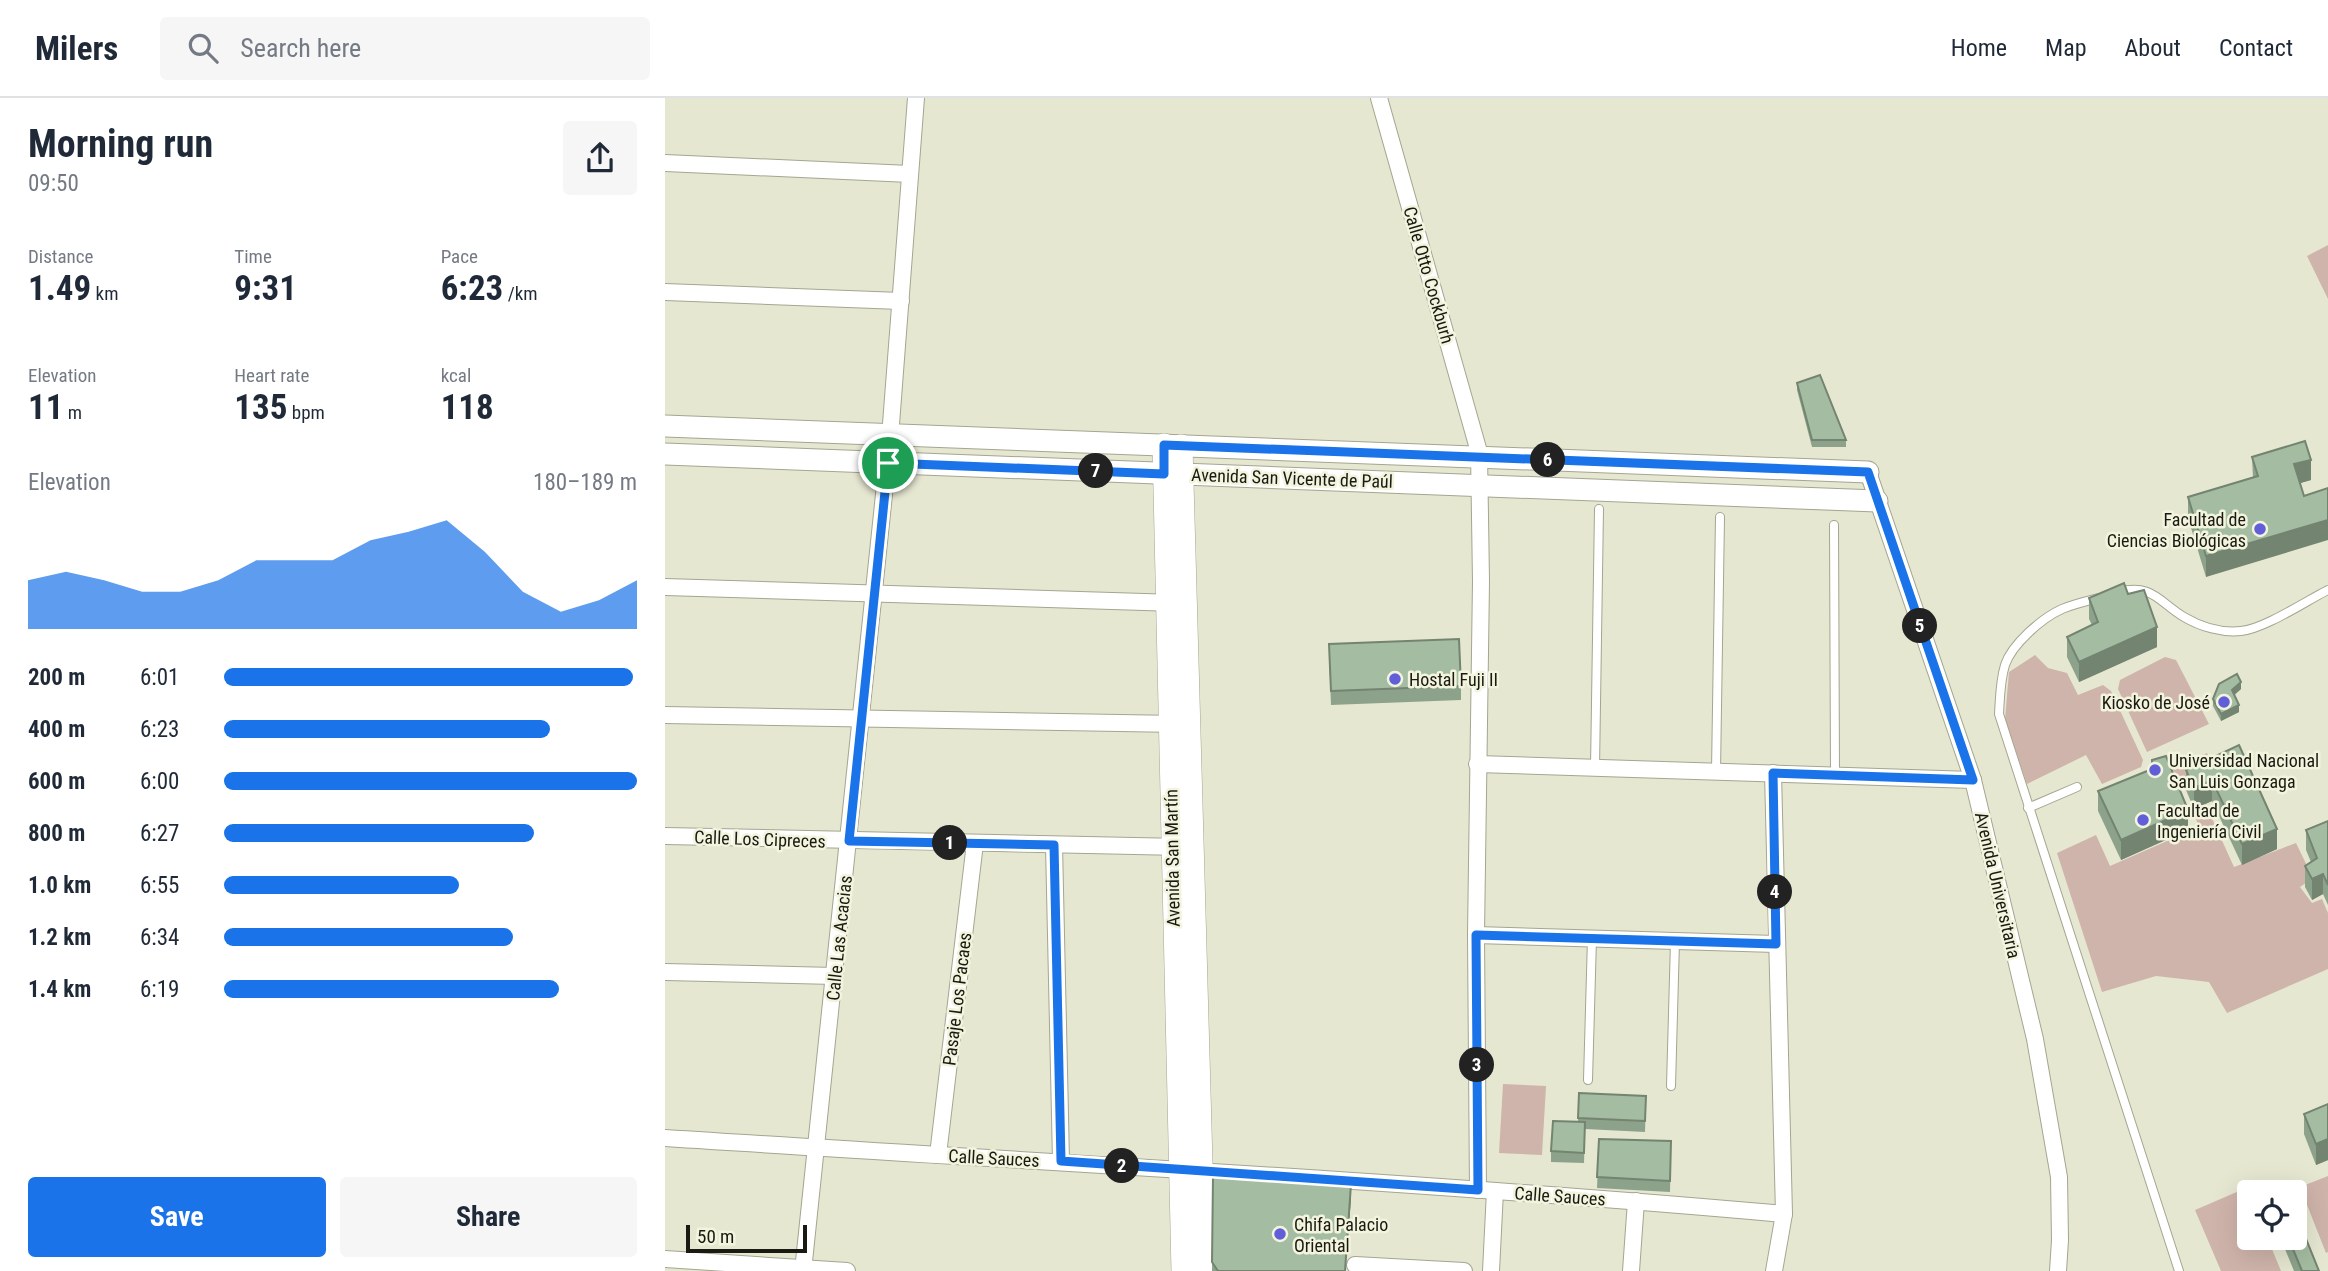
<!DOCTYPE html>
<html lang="en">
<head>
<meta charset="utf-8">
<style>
  :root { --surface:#fff; --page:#f6f6f7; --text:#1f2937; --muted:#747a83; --line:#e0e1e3; --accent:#1a73e8 }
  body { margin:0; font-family:"Roboto Condensed",sans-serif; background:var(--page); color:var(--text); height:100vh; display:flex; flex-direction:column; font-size:26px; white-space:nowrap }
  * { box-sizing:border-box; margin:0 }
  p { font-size:23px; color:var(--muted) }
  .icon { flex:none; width:38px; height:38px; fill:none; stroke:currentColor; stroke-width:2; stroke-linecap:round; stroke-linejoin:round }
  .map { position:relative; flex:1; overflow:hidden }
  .panel { display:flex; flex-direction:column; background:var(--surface); width:665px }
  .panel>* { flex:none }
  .fabs { position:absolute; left:1572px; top:1082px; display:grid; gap:14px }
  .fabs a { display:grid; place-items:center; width:70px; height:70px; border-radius:7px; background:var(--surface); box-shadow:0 7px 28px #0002; font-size:35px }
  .scale { position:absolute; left:21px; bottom:18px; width:121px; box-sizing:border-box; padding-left:7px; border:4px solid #1a1a12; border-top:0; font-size:19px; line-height:24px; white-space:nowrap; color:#1a1a12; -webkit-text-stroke:5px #f3f4de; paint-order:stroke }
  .pin { position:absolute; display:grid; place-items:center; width:60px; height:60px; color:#fff; margin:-30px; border:4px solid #fff; border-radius:50%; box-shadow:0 2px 7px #0007 }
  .km { position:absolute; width:35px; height:35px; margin:-18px; border-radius:50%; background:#222; color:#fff; font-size:19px; line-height:35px; text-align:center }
  .round { display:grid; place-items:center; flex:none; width:74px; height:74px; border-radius:7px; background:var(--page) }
  .overview { display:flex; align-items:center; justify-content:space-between; height:119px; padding:0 28px }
  h1 { font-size:38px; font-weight:700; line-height:52px }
  .metrics { display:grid; grid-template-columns:repeat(3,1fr); gap:10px; height:119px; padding:7px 28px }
  .metrics div { display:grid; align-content:center }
  .metrics b { font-size:35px; font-weight:700 }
  .metrics small { font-size:19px; font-weight:400 }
  .metrics p { font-size:19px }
  .chart { height:196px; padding:14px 28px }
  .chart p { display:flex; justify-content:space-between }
  .chart svg { width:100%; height:126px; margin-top:7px; fill:var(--accent); opacity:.7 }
  .button { display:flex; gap:14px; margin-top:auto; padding:14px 28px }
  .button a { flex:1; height:80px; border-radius:7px; background:var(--accent); color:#fff; font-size:28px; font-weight:700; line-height:80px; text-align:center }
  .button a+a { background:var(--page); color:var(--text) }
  ul { padding:0 28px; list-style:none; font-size:23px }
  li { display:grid; grid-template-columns:112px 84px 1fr; align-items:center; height:52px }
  li i { height:18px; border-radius:9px; background:var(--accent) }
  header { display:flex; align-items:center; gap:42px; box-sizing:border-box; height:98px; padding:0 35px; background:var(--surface); border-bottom:2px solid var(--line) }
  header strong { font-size:33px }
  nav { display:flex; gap:38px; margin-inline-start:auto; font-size:24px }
  .search { width:490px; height:63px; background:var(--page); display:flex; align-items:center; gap:18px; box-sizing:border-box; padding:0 24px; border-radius:7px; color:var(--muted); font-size:26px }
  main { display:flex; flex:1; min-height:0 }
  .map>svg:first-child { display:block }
  .green { fill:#cfb4ab }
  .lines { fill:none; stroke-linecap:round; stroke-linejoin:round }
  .service-casing { stroke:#a5a591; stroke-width:10 }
  .minor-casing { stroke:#a5a591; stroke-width:18 }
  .tertiary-casing { stroke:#a5a591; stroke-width:23 }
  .secondary-casing { stroke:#a5a591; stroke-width:24 }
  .service { stroke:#fff; stroke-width:8 }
  .minor { stroke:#fff; stroke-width:16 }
  .tertiary { stroke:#fff; stroke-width:21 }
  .secondary { stroke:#fff; stroke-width:23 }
  .wall { fill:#8da28b }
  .shaded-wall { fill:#738471 }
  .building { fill:#a4bca2; stroke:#738471; stroke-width:2 }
  .route-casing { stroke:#fff; stroke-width:14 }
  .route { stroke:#1a73e8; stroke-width:9 }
  .poi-dot { fill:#615fd8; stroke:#f3f4de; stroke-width:2.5 }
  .labels { text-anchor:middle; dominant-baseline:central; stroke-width:5; stroke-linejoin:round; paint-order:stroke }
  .street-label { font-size:18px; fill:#1a1a12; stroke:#f3f4de }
  .poi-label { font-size:18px; fill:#1a1a12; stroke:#f3f4de; text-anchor:start }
</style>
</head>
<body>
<header>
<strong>Milers</strong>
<div class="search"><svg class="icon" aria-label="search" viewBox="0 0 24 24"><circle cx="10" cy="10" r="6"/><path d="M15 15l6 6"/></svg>Search here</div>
<nav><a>Home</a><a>Map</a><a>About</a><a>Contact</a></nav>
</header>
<main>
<section class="panel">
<div class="overview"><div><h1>Morning run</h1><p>09:50</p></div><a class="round"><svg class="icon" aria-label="share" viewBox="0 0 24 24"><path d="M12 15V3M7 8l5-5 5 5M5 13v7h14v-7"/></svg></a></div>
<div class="metrics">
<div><p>Distance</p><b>1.49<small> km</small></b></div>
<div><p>Time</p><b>9:31</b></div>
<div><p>Pace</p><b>6:23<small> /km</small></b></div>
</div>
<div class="metrics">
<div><p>Elevation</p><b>11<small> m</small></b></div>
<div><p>Heart rate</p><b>135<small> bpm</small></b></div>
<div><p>kcal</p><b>118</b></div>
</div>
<div class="chart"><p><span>Elevation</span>180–189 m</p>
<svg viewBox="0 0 160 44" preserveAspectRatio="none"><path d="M0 44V27L10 24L20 27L30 31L40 31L50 27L60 20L70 20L80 20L90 13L100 10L110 6L120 17L130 31L140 38L150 34L160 27V44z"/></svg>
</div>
<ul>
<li><b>200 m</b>6:01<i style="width:99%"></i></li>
<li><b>400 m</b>6:23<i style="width:79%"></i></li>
<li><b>600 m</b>6:00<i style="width:100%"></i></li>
<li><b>800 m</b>6:27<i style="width:75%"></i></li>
<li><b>1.0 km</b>6:55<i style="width:57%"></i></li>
<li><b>1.2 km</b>6:34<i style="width:70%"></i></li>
<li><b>1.4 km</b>6:19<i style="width:81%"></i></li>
</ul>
<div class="button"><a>Save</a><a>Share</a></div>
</section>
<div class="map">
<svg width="1663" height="1173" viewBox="0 0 1663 1173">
  <rect width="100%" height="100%" fill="#e6e7d1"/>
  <g class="green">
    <path d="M1663 147V201L1642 158Z"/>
    <path d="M1370 557 1383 570 1402 575 1413 597 1438 587 1446 593 1478 662 1476 669 1437 686 1421 657 1362 686 1340 621 1344 574Z"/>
    <path d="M1500 559 1511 562 1544 626 1482 654 1453 591 1455 582Z"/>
    <path d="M1542 655 1550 676 1518 691 1507 670Z"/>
    <path d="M1540 705 1569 769 1631 745 1648 780 1635 789 1647 805 1657 801 1663 815V871L1562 915 1544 884 1491 878 1437 894 1392 755 1431 737 1445 768 1534 729 1527 710Z"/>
    <path d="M838 986 881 988 877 1057 834 1055Z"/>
    <path d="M1663 1078V1154L1661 1155 1635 1089Z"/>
    <path d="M1581 1090 1584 1097V1139H1602L1616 1173H1556L1530 1112Z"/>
  </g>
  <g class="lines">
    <defs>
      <g id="service">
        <path d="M1169 427 1170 677"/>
        <path d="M1453 494C1487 485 1494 504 1519 519 1536 529 1557 535 1576 533 1599 531 1641 503 1663 492"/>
        <path d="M1434 500C1422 503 1409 506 1397 511 1377 520 1347 546 1340 567 1335 583 1335 600 1334 616L1514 1173"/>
        <path d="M930 670 934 411"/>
        <path d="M1051 673 1055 419"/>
        <path d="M1363 710 1412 689"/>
        <path d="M923 982 927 840"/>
        <path d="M1006 988 1010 843"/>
      </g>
      <g id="minor">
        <path d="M714 0 814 354 816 483 811 837 813 1092"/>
        <path d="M0 65 245 76"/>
        <path d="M0 194 236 203"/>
        <path d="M1203 374 1308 682 1370 941 1394 1079 1395 1142 1393 1173"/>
        <path d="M0 489 511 505"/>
        <path d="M0 617 514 626"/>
        <path d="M812 666 1308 682"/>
        <path d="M1108 675 1119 1116 1109 1173"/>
        <path d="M0 738 517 749"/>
        <path d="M389 747 396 1063"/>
        <path d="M811 837 1111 846"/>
        <path d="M0 874 170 878"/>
        <path d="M0 1040C373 1064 746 1083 1119 1116"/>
        <path d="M273 1057 310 745"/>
        <path d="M0 1161 182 1173"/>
        <path d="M690 1167 799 1173"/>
        <path d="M138 1173 225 339 251 0"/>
        <path d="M826 1173 830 1093"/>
        <path d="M966 1173 971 1103"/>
      </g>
      <g id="tertiary">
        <path d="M0 328 1203 374"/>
        <path d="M0 356 1212 403"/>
      </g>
      <g id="secondary">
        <path d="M499 347 518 1173"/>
        <path d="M516 348 539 1173"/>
      </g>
    </defs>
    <use href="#service" class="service-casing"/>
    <use href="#minor" class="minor-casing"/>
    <use href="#tertiary" class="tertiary-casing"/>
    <use href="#secondary" class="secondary-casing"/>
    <use href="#service" class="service"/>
    <use href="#minor" class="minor"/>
    <use href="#tertiary" class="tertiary"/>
    <use href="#secondary" class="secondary"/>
  </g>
  <g class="wall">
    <path d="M1132 285 1181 342V349H1147L1132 292Z"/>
    <path d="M1587 359 1646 382 1635 385 1541 479 1523 420V399L1588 380Z"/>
    <path d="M1463 496 1492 549 1414 584 1402 559V539L1427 527 1424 521V500Z"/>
    <path d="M664 560 796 588V602L666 607Z"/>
    <path d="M1576 591 1569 597 1574 614 1556 623 1548 608V601Z"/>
    <path d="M1574 647 1612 751 1577 767 1547 703 1529 711 1521 692V672Z"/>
    <path d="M1433 693 1523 732 1456 762 1433 713Z"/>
    <path d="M1663 723V807L1658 796 1647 802 1640 789V768L1646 764 1641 752V732Z"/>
    <path d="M914 995 981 998 980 1034 920 1031 919 1065 886 1064V1053L913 1024Z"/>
    <path d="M1663 1006V1062L1651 1067 1639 1036V1016Z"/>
    <path d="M934 1041 1006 1043 1005 1094 932 1090Z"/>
    <path d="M548 1078 686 1100 680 1173H547Z"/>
    <path d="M1615 1139H1629L1654 1173H1629Z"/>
  </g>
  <g class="shaded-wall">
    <path d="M1646 362V382L1629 387V366Z"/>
    <path d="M1663 422V442L1541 479V458Z"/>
    <path d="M1492 529V549L1414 584V564Z"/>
    <path d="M1576 584V591L1567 599V592Z"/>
    <path d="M1574 607V614L1556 623V616Z"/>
    <path d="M1547 682V703L1529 711V690Z"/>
    <path d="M1523 712V732L1456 762V742Z"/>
    <path d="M1612 731V751L1577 767V746Z"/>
    <path d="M1658 776V796L1647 802V781Z"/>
    <path d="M1663 1041V1062L1651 1067V1046Z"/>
    <path d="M686 1086V1100L680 1173Z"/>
  </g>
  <g class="building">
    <path d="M1155 277 1181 342H1147L1132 285Z"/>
    <path d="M1640 343 1646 362 1629 366 1639 398 1663 390V422L1541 458 1523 399 1593 378 1587 359Z"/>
    <path d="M1459 485 1463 496 1479 492 1492 529 1414 564 1402 539 1433 524 1424 500Z"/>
    <path d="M794 541 796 588 666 593 664 546Z"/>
    <path d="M1572 576 1576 584 1567 592 1574 607 1556 616 1548 601 1554 586Z"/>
    <path d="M1574 647 1612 731 1577 746 1547 682 1529 690 1521 672Z"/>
    <path d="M1501 658 1523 712 1456 742 1433 693 1487 671V662Z"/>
    <path d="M1663 723V787L1658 776 1647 781 1640 768 1652 760 1641 732Z"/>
    <path d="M914 995 981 998 980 1023 913 1020Z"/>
    <path d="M1663 1006V1041L1651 1046 1639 1016Z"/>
    <path d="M888 1023 920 1024 919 1055 886 1053Z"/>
    <path d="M934 1041 1006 1043 1005 1083 932 1079Z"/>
    <path d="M548 1078 686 1086 680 1173H553L547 1164Z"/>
    <path d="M1629 1111 1654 1173H1637L1623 1139H1629Z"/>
  </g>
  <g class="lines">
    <defs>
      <path id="route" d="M499 347 1203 374 1308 682 1108 675 1111 846 811 837 813 1092 396 1063 389 747 184 743 223 365 499 376Z"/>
    </defs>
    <use href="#route" class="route-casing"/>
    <use href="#route" class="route"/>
  </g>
  <g class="poi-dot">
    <circle cx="1595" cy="431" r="7"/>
    <circle cx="730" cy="581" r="7"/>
    <circle cx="1559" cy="604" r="7"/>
    <circle cx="1490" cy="672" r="7"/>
    <circle cx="1478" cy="722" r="7"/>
    <circle cx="615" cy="1136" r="7"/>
  </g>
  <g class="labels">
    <g class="street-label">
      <text transform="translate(764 177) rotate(74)">Calle Otto Cockburh</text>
      <text transform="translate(627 380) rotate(2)">Avenida San Vicente de Paúl</text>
      <text transform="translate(95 741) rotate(2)">Calle Los Cipreces</text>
      <text transform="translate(507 760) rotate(-91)">Avenida San Martín</text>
      <text transform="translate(1333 787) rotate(77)">Avenida Universitaria</text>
      <text transform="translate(174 840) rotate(-84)">Calle Las Acacias</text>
      <text transform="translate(292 901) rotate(-83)">Pasaje Los Pacaes</text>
      <text transform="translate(329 1060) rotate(3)">Calle Sauces</text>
      <text transform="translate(895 1098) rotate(4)">Calle Sauces</text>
    </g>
    <g class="poi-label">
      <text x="1581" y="421" text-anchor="end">Facultad de<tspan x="1581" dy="21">Ciencias Biológicas</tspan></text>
      <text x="744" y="581">Hostal Fuji II</text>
      <text x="1545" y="604" text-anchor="end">Kiosko de José</text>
      <text x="1504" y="662">Universidad Nacional<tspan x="1504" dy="21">San Luis Gonzaga</tspan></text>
      <text x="1492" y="712">Facultad de<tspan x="1492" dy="21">Ingeniería Civil</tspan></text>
      <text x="629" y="1126">Chifa Palacio<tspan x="629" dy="21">Oriental</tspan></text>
    </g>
  </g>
</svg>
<div class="fabs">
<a><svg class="icon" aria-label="locate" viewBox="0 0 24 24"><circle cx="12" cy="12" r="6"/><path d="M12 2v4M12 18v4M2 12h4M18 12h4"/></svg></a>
</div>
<div class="scale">50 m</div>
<div class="pin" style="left:223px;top:365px;background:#1e9e55"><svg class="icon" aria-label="arrive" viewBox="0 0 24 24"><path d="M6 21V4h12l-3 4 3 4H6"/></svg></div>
<b class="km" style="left:285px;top:745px">1</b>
<b class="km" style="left:457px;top:1068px">2</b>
<b class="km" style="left:812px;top:967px">3</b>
<b class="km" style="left:1110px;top:794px">4</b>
<b class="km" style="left:1255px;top:528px">5</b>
<b class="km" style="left:883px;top:362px">6</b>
<b class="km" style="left:431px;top:373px">7</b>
</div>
</main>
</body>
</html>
